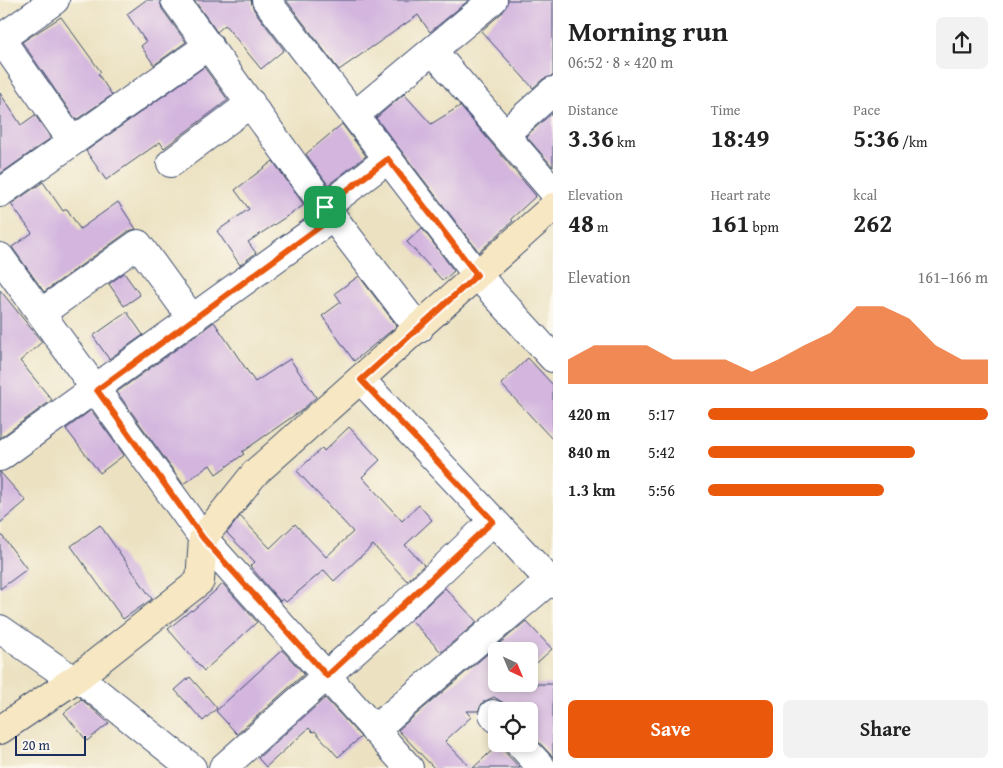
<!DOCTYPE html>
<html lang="en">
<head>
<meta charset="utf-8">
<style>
  :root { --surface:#fff; --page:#f2f2f2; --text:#222; --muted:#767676; --accent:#ea580c }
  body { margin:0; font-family:"Gentium Book Plus",serif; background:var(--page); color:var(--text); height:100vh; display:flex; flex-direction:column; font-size:19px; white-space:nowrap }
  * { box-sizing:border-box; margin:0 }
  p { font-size:16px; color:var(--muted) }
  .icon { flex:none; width:28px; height:28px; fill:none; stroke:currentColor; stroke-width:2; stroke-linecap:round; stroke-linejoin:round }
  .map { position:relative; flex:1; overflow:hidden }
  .panel { display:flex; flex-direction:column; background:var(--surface); width:450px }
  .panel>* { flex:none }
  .needle { width:32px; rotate:136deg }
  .tools { position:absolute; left:488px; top:642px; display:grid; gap:10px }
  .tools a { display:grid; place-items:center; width:50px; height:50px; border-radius:8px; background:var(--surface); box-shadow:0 2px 8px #0003; font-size:25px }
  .scale { position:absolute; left:15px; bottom:12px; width:71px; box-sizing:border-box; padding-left:5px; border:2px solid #1b2f5e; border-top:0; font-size:14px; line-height:18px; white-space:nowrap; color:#1b2f5e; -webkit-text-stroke:4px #fbf7ec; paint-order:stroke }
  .pin { position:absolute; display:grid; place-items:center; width:42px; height:42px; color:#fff; margin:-21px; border-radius:10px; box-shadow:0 2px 8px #0006 }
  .round { display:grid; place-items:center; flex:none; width:52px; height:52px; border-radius:8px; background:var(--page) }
  .head { display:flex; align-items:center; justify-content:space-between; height:85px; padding:0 15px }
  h1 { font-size:28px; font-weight:800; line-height:38px }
  .metrics { display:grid; grid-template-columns:repeat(3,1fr); gap:8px; height:85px; padding:5px 15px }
  .metrics div { display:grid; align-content:center }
  .metrics b { font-size:25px; font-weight:800 }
  .metrics small { font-size:14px; font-weight:400 }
  .metrics p { font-size:14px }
  .chart { height:140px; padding:10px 15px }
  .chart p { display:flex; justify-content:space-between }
  .chart svg { width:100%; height:90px; margin-top:5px; fill:var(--accent); opacity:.7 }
  .primary-button { display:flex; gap:10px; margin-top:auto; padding:10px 15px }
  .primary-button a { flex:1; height:58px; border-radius:8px; background:var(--accent); color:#fff; font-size:20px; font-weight:800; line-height:58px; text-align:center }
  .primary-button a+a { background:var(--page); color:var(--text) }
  ul { padding:0 15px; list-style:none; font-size:16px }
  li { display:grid; grid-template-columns:80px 60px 1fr; align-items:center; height:38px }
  li i { height:12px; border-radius:6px; background:var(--accent) }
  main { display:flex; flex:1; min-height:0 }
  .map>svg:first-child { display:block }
  .building { fill:#d3b5de }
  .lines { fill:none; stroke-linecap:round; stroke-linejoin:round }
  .street-casing { stroke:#3a4a6d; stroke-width:30 }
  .secondary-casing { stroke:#3a4a6d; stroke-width:30 }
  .street { stroke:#fff; stroke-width:28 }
  .secondary { stroke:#f7e8c3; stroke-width:28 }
  .route-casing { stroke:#fff; stroke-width:10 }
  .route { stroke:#ea580c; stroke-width:6 }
</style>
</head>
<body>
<main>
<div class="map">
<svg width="553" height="768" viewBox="0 0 553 768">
  <rect width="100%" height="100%" fill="#fbf7ec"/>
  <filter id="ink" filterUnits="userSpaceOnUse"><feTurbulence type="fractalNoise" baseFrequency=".02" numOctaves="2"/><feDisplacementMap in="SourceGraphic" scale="10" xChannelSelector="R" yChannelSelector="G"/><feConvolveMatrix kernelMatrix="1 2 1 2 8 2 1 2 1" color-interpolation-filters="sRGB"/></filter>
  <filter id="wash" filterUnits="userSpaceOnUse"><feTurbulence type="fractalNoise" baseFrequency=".0096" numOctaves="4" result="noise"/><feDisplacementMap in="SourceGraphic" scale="20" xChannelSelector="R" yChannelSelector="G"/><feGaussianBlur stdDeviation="1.12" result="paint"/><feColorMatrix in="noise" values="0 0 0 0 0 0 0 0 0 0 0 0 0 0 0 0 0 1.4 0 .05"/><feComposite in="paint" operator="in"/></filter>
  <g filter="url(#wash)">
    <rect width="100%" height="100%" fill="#ece2c2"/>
    <g id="blocks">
      <g class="building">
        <path d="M146 0H160L162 9 186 42 154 65 141 46 146 42 127 14Z"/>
        <path d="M194 0H251L254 10 284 50 261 69 225 25 217 32Z"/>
        <path d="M286 0H469L430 32 418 15 339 70Z"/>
        <path d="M508 0H553V76L543 79 533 88 481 31 503 12Z"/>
        <path d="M61 17 101 72 98 74 112 95 76 120 22 42Z"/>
        <path d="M204 67 228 100 164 148 160 142 106 180 86 151Z"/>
        <path d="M0 93 21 125 35 115 51 138 0 174Z"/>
        <path d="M404 94 431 124 460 106 536 196 511 219 513 221 479 252 376 118Z"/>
        <path d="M553 112V167L526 136Z"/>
        <path d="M342 124 366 156 328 185 306 154Z"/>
        <path d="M273 161 304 205 248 242 256 253 240 265 217 231 249 209 235 190Z"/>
        <path d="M43 182 63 211 67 209 80 229 118 202 136 229 129 231 44 292 12 247 32 233 11 204Z"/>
        <path d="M422 228 454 271 443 281 407 242Z"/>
        <path d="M124 273 140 295 124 306 109 284Z"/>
        <path d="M359 276 397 326 354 361 322 316 341 302 335 293Z"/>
        <path d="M0 290 42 342 20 361 52 400 0 438Z"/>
        <path d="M127 312 143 335 109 359 93 336Z"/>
        <path d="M214 322 255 382 290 359 316 397 302 410 242 452 244 454 216 474 210 465 183 484 117 392Z"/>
        <path d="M528 358 553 385V440L501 384Z"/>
        <path d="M91 410 124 455 100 473 66 429Z"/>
        <path d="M349 427 380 460 362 477 402 521 419 505 432 520 405 545 424 565 407 581 373 545 334 581 324 570 286 602 283 599 280 601 250 566 255 562 227 533 240 516 270 548 295 524 326 557 353 532 297 471 322 448 324 451Z"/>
        <path d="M0 472 26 501 0 523Z"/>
        <path d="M100 525 152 599 123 619 71 546Z"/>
        <path d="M0 533 27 569 0 589Z"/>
        <path d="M223 584 257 622 204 671 168 629 191 610 192 611Z"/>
        <path d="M445 588 477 622 441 652 411 620Z"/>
        <path d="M526 621 552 649 529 670V651H496V684H553V757L529 732V711H510L505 704 494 697 483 702 478 711H466L471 717 445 741 471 768H434L398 730Z"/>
        <path d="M282 650 304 674 237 734 216 711Z"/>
        <path d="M190 677 217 708 203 721 175 690Z"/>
        <path d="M325 698 361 737 338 757 315 731 313 732 309 728 266 767 258 758Z"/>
        <path d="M81 699 109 723 87 741 64 713Z"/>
        <path d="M498 745 520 768H473Z"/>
      </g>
    </g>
  </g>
  <g filter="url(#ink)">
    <use href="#blocks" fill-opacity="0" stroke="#3a4a6d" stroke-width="1"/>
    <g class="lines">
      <defs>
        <g id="street">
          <path d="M175 0 325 207 419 329"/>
          <path d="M266 0 477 275 553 358"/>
          <path d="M0 38 72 141"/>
          <path d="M0 39 55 0"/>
          <path d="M433 51 553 191"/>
          <path d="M355 115 493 0"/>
          <path d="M505 134 553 91"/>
          <path d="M171 163 251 103"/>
          <path d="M0 193 209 45"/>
          <path d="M325 207 388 159"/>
          <path d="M0 257 203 538 409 768"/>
          <path d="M41 313 138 244 193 320"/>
          <path d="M361 380 553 584"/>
          <path d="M0 457 333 217"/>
          <path d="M0 629 73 680"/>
          <path d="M78 677 192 768"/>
          <path d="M493 714 496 718"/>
          <path d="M374 730 550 580"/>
          <path d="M520 744 542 768"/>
          <path d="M223 768 392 617 493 521"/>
        </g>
        <path id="secondary" d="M0 730 78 677 200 581 203 538 255 473 553 207"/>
      </defs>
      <use href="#street" class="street-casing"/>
      <use href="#secondary" class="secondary-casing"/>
      <use href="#street" class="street"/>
      <use href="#secondary" class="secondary"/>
    </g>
  </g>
  <g class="lines" filter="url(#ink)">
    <defs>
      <path id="route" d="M388 159 477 275 361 380 493 521 327 676 203 538 97 390 333 217 325 207Z"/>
    </defs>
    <use href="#route" class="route-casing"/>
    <use href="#route" class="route"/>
  </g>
</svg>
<div class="tools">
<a><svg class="needle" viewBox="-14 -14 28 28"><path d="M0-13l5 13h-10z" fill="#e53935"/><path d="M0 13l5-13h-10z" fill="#767676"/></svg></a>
<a><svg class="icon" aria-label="locate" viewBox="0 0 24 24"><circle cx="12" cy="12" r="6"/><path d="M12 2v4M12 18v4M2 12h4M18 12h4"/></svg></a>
</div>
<div class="scale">20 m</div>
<div class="pin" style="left:325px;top:207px;background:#1e9e55"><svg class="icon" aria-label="arrive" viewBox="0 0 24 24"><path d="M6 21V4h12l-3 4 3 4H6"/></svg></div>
</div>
<section class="panel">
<div class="head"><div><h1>Morning run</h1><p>06:52 · 8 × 420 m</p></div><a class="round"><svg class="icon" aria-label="share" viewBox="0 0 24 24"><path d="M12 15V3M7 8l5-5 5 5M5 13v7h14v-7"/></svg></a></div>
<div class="metrics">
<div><p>Distance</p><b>3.36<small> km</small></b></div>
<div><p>Time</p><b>18:49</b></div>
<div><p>Pace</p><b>5:36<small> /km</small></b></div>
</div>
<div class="metrics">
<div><p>Elevation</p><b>48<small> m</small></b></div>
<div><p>Heart rate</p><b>161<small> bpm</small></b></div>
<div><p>kcal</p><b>262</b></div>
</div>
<div class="chart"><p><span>Elevation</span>161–166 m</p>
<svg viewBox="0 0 160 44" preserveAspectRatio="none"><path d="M0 44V32L10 25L20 25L30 25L40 32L50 32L60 32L70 38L80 32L90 25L100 19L110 6L120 6L130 12L140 25L150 32L160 32V44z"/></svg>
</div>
<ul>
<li><b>420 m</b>5:17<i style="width:100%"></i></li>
<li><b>840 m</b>5:42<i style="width:74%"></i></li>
<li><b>1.3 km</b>5:56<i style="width:63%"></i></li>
</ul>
<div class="primary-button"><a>Save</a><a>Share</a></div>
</section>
</main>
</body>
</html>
